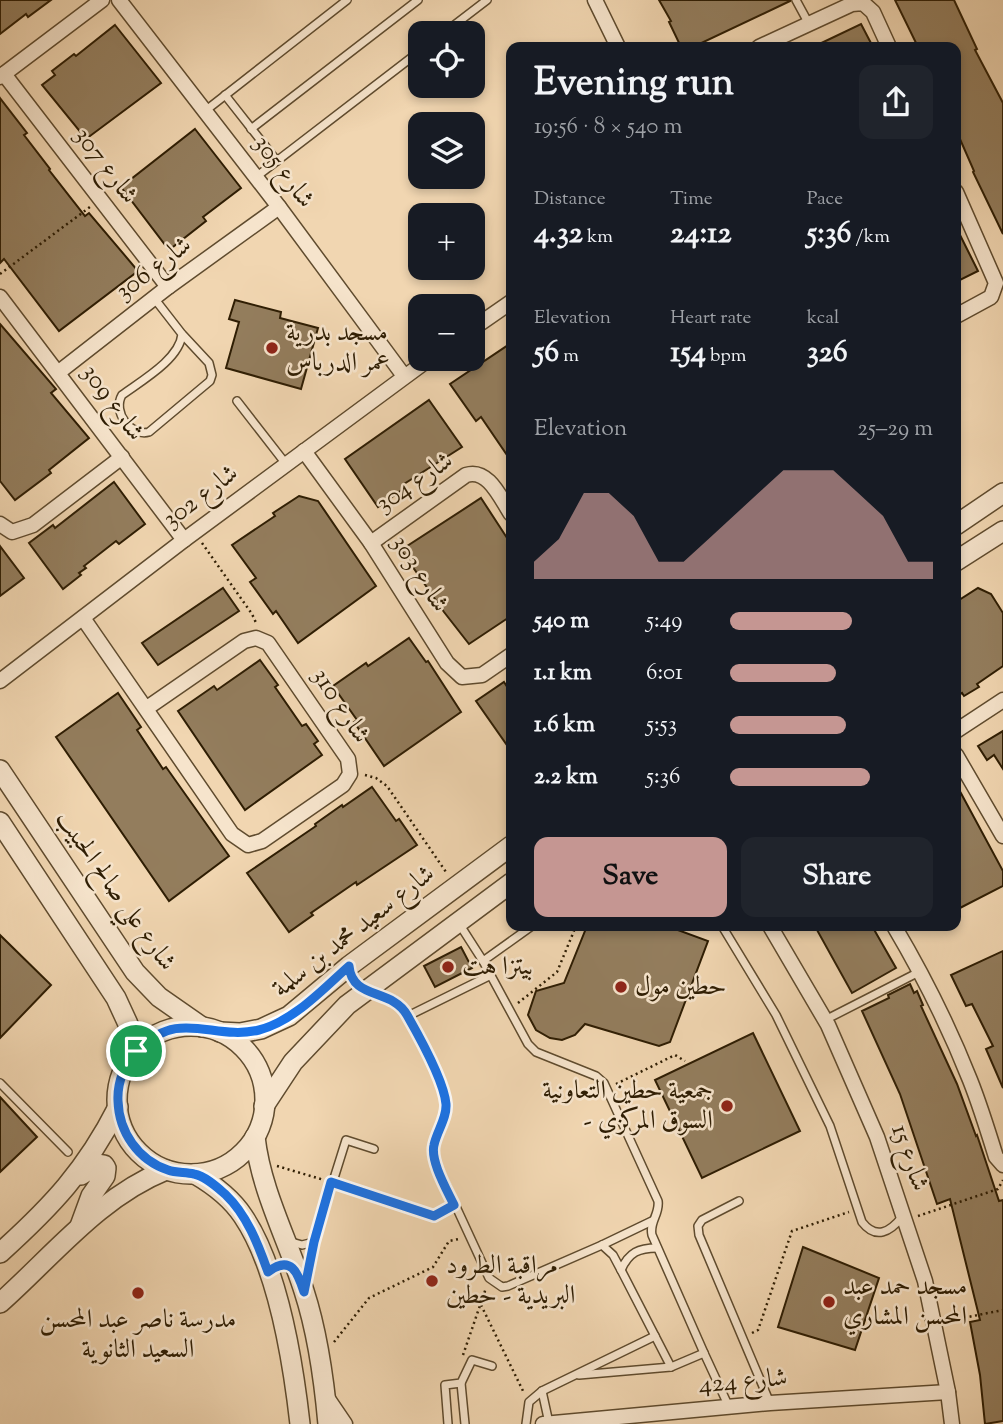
<!DOCTYPE html>
<html lang="en">
<head>
<meta charset="utf-8">
<style>
  :root { --surface:#171b24; --page:#20242c; --text:#f1f3f6; --muted:#9ea1a6; --accent:#c59692 }
  body { margin:0; font-family:"Sorts Mill Goudy",Amiri,serif; background:var(--page); color:var(--text); height:100vh; display:flex; flex-direction:column; font-size:26px; white-space:nowrap }
  * { box-sizing:border-box; margin:0 }
  p { font-size:23px; color:var(--muted) }
  .icon { flex:none; width:38px; height:38px; fill:none; stroke:currentColor; stroke-width:2; stroke-linecap:round; stroke-linejoin:round }
  .map { position:relative; flex:1; overflow:hidden }
  .sheet { position:absolute; left:506px; top:42px; width:455px; height:889px; display:flex; flex-direction:column; background:var(--surface); border-radius:14px; box-shadow:0 4px 10px #0003 }
  .sheet>* { flex:none }
  .controls { position:absolute; left:408px; top:21px; display:grid; gap:14px }
  .controls a { display:grid; place-items:center; width:77px; height:77px; border-radius:14px; background:var(--surface); box-shadow:0 4px 10px #0003; font-size:35px }
  .pin { position:absolute; display:grid; place-items:center; width:60px; height:60px; color:#fff; margin:-30px; border:4px solid #fff; border-radius:50%; box-shadow:0 2px 7px #0007 }
  .round { display:grid; place-items:center; flex:none; width:74px; height:74px; border-radius:14px; background:var(--page) }
  .head { display:flex; align-items:center; justify-content:space-between; height:119px; padding:0 28px }
  h1 { font-size:38px; font-weight:700; line-height:52px }
  .figures { display:grid; grid-template-columns:repeat(3,1fr); gap:10px; height:119px; padding:7px 28px }
  .figures div { display:grid; align-content:center }
  .figures b { font-size:30px; font-weight:700 }
  .figures small { font-size:19px; font-weight:400 }
  .figures p { font-size:19px }
  .chart { height:196px; padding:14px 28px }
  .chart p { display:flex; justify-content:space-between }
  .chart svg { width:100%; height:126px; margin-top:7px; fill:var(--accent); opacity:.7 }
  .action { display:flex; gap:14px; margin-top:auto; padding:14px 28px }
  .action a { flex:1; height:80px; border-radius:14px; background:var(--accent); color:#111; font-size:28px; font-weight:700; line-height:80px; text-align:center }
  .action a+a { background:var(--page); color:var(--text) }
  ul { padding:0 28px; list-style:none; font-size:23px }
  li { display:grid; grid-template-columns:112px 84px 1fr; align-items:center; height:52px }
  li i { height:18px; border-radius:9px; background:var(--accent) }
  .map>svg:first-child { display:block }
  .building { fill:#937d5d; stroke:#2e1d03; stroke-width:2 }
  .lines { fill:none; stroke-linecap:round; stroke-linejoin:round }
  .service-casing { stroke:#5f4b2e; stroke-width:10 }
  .minor-casing { stroke:#5f4b2e; stroke-width:17 }
  .tertiary-casing { stroke:#5f4b2e; stroke-width:22 }
  .path { stroke:#2e1d03; stroke-width:2.5; stroke-dasharray:2 3.5; stroke-linecap:butt }
  .service { stroke:#f6e4cc; stroke-width:7 }
  .minor { stroke:#f6e4cc; stroke-width:14 }
  .tertiary { stroke:#f6e4cc; stroke-width:19 }
  .route-casing { stroke:#fff; stroke-width:14 }
  .route { stroke:#1a73e8; stroke-width:9 }
  .poi-dot { fill:#8f2418; stroke:#f6e4cc; stroke-width:2.5 }
  .labels { text-anchor:middle; dominant-baseline:central; stroke-width:5; stroke-linejoin:round; paint-order:stroke }
  .street-label { font-size:26px; fill:#2e1d03; stroke:#f6e4cc }
  .poi-label { font-size:26px; fill:#2e1d03; stroke:#f6e4cc; text-anchor:start }
</style>
</head>
<body>
<div class="map">
<svg width="1003" height="1424" viewBox="0 0 1003 1424">
  <rect width="100%" height="100%" fill="#f1d6b1"/>
  <filter id="stains"><feTurbulence type="fractalNoise" baseFrequency=".00286" numOctaves="4"/><feColorMatrix values="0 0 0 0 .2 0 0 0 0 .09 0 0 0 0 .02 0 0 0 .5 -.17"/></filter>
  <radialGradient id="worn" r=".72"><stop offset=".6" stop-color="#630" stop-opacity="0"/><stop offset="1" stop-color="#630" stop-opacity=".3"/></radialGradient>
  <g class="building">
    <path d="M0 0H51L28 17 26 14 0 34Z"/>
    <path d="M659 0H790V1L693 47H681L669 22 671 21Z"/>
    <path d="M895 0H954L977 49 975 50 1003 103V234L973 172 974 171 956 130V47H918Z"/>
    <path d="M861 24 873 47H813Z"/>
    <path d="M115 25 161 83 86 139 42 85 55 75 52 71 74 54 76 56Z"/>
    <path d="M0 98 27 133 24 135 50 169 49 170 85 216 89 213 138 271 59 331 4 259 0 263Z"/>
    <path d="M195 129 241 188 203 217 206 221 169 250 121 187Z"/>
    <path d="M956 227 978 271 956 282Z"/>
    <path d="M235 300 281 312 280 318 318 328 301 389 226 368 239 322 229 319Z"/>
    <path d="M0 324 56 389 51 393 89 438 49 470 51 473 15 500 0 481Z"/>
    <path d="M511 343V461L481 417 476 421 450 384Z"/>
    <path d="M429 400 462 447 404 484 406 487 378 507 345 459Z"/>
    <path d="M114 482 145 524 119 544 116 541 84 566 86 568 79 573 81 575 63 589 29 543 53 525 55 528Z"/>
    <path d="M299 496 318 501 376 586 298 643 276 611 273 614 250 582 256 578 232 545 275 516 273 513Z"/>
    <path d="M481 498 511 544V616L469 644 444 612 401 550Z"/>
    <path d="M0 546 24 578 0 596Z"/>
    <path d="M223 588 239 611 158 665 142 643Z"/>
    <path d="M978 588 991 594 1003 613V666L977 684 979 687 964 696 962 693 956 697V602Z"/>
    <path d="M409 638 426 662 428 661 461 712 384 766 354 722 357 720 333 686 366 663 368 666Z"/>
    <path d="M260 660 278 685 275 687 302 726 306 724 318 741 314 744 322 755 245 810 178 711 214 686 217 690Z"/>
    <path d="M504 682 511 693V751L476 701Z"/>
    <path d="M118 693 141 727 137 730 163 769 166 767 229 856 169 901 56 737Z"/>
    <path d="M1003 731V769L994 755 987 760 978 746Z"/>
    <path d="M956 784 1003 871V886L956 910Z"/>
    <path d="M372 787 396 821 399 819 417 845 357 885 356 882 311 913 313 915 289 932 247 873 316 826 315 824 342 805 343 807Z"/>
    <path d="M587 926H667L708 941 670 1042 659 1046 585 1024 575 1035 562 1040 550 1038 536 1030 528 1015 536 991 564 983Z"/>
    <path d="M825 926H872L896 968 852 993 817 930Z"/>
    <path d="M0 935 51 985 0 1038Z"/>
    <path d="M461 947 472 968 435 987 424 966Z"/>
    <path d="M1003 951V1088L986 1049 993 1046 972 1004 966 1006 951 975Z"/>
    <path d="M910 984 914 993 917 991 923 1005 921 1006 957 1084 976 1136 977 1135 999 1201 1003 1200V1421L985 1424 980 1375 970 1322 980 1320 950 1199 937 1204 900 1094 862 1011 889 998 888 995Z"/>
    <path d="M753 1033 800 1131 702 1178 655 1080Z"/>
    <path d="M0 1097 37 1137 0 1172Z"/>
    <path d="M803 1247 879 1278 855 1350 778 1327Z"/>
  </g>
  <g class="lines">
    <defs>
      <g id="service">
        <path d="M796 0 809 24"/>
        <path d="M444 33 487 0"/>
        <path d="M225 95 277 161"/>
        <path d="M205 111 347 0"/>
        <path d="M251 129 418 0"/>
        <path d="M256 177 420 51"/>
        <path d="M154 298 182 334 209 363 212 375 210 381 149 432C131 437 112 412 122 395 141 381 180 359 182 334"/>
        <path d="M237 401 286 464"/>
        <path d="M458 922 483 961 528 1044 536 1052 596 1076 604 1083 658 1201C660 1214 649 1222 652 1235L704 1353 671 1367 579 1375"/>
        <path d="M722 926 776 1015 830 1126 862 1222C876 1240 890 1232 902 1217"/>
        <path d="M483 961 532 926"/>
        <path d="M372 992 394 1000 404 1010C416 1029 449 1091 446 1111 443 1129 432 1140 434 1159L489 1278 502 1287 508 1286 602 1245 652 1221"/>
        <path d="M408 1016 491 975"/>
        <path d="M825 1020 919 972"/>
        <path d="M0 1083 68 1152"/>
        <path d="M739 1201 702 1220 698 1226 699 1235 770 1403"/>
        <path d="M288 1241 302 1245 314 1242"/>
        <path d="M602 1245 613 1255 621 1270 671 1367"/>
        <path d="M621 1270C629 1252 639 1248 657 1248"/>
        <path d="M306 1282 314 1242 346 1140 374 1149"/>
        <path d="M704 1353 729 1407"/>
        <path d="M461 1383 465 1424"/>
        <path d="M542 1391 549 1423"/>
        <path d="M448 1424 445 1385 461 1383 472 1360 492 1366"/>
        <path d="M526 1424 529 1402 542 1391 655 1336"/>
      </g>
      <g id="minor">
        <path d="M119 0 279 207 404 376"/>
        <path d="M595 0 618 47"/>
        <path d="M759 47 852 4 863 3 873 12 889 47"/>
        <path d="M4 74 168 287"/>
        <path d="M0 77 102 0"/>
        <path d="M956 192 996 283 991 297 956 316"/>
        <path d="M0 297 184 540"/>
        <path d="M472 329 511 302"/>
        <path d="M59 372 168 287 279 207"/>
        <path d="M304 451 371 543 447 663 462 677 482 675 511 655"/>
        <path d="M0 524 12 532 33 525 122 457"/>
        <path d="M371 543 466 475C488 468 500 497 511 514"/>
        <path d="M83 618 232 834 248 845 262 841 343 785 350 774 348 759 268 643 256 638 244 641 147 708"/>
        <path d="M0 681 184 540 429 359"/>
        <path d="M956 731 1003 700"/>
        <path d="M956 755 1003 836"/>
        <path d="M770 926 828 1025 877 1137 925 1281 948 1392 952 1424"/>
        <path d="M894 926C923 975 949 1027 970 1080 980 1105 988 1131 996 1157L1003 1165"/>
        <path d="M328 1399 345 1424"/>
        <path d="M543 1424 770 1403 948 1392"/>
      </g>
      <g id="tertiary">
        <path d="M956 525 1003 493"/>
        <path d="M956 561 1003 531"/>
        <path d="M0 770 135 972 159 997 202 1027"/>
        <path d="M0 822 116 998 128 1024 136 1051"/>
        <circle cx="191" cy="1100" r="74"/>
        <path d="M220 1032 240 1033 261 1029 289 1016 349 966 511 846"/>
        <path d="M264 1106 293 1062 347 1005 511 883"/>
        <path d="M255 1137C261 1191 288 1240 304 1291 318 1334 324 1379 328 1424"/>
        <path d="M195 1174C214 1185 231 1198 243 1216 278 1268 293 1362 300 1424"/>
        <path d="M80 1226 91 1196 105 1176 106 1168 104 1165 98 1164 81 1175"/>
        <path d="M0 1253C52 1206 86 1170 118 1107"/>
        <path d="M0 1303C53 1256 99 1197 166 1170"/>
      </g>
    </defs>
    <use href="#service" class="service-casing"/>
    <use href="#minor" class="minor-casing"/>
    <use href="#tertiary" class="tertiary-casing"/>
    <g class="path">
      <path d="M0 274 90 207"/>
      <path d="M202 543 252 614 257 625"/>
      <path d="M365 775 376 778 387 786 446 872"/>
      <path d="M518 1003 557 972 576 926"/>
      <path d="M616 1084 675 1055 685 1061"/>
      <path d="M277 1166 324 1180"/>
      <path d="M341 1186 434 1216 446 1210"/>
      <path d="M918 1216 998 1189 1003 1180"/>
      <path d="M481 1305 524 1393"/>
      <path d="M948 1321 1003 1310"/>
      <path d="M752 1333 758 1330 792 1231 849 1212"/>
      <path d="M334 1342 369 1298 433 1267 449 1241 459 1239"/>
      <path d="M463 1355 486 1288"/>
    </g>
    <use href="#service" class="service"/>
    <use href="#minor" class="minor"/>
    <use href="#tertiary" class="tertiary"/>
  </g>
  <g class="lines">
    <defs>
      <path id="route" d="M349 966C352 1000 392 988 407 1015 419 1036 444 1081 446 1104 447 1118 437 1131 434 1145 430 1161 447 1190 454 1205L434 1216 331 1182 314 1242 304 1292C298 1273 291 1254 268 1272 258 1244 247 1215 225 1194 217 1187 205 1176 194 1174 185 1172 176 1173 168 1170 138 1160 119 1132 118 1101 117 1082 125 1062 139 1049 180 1008 213 1041 259 1030 294 1021 323 989 349 966Z"/>
    </defs>
    <use href="#route" class="route-casing"/>
    <use href="#route" class="route"/>
  </g>
  <g class="poi-dot">
    <circle cx="272" cy="348" r="7"/>
    <circle cx="448" cy="967" r="7"/>
    <circle cx="621" cy="987" r="7"/>
    <circle cx="727" cy="1106" r="7"/>
    <circle cx="432" cy="1281" r="7"/>
    <circle cx="138" cy="1293" r="7"/>
    <circle cx="829" cy="1302" r="7"/>
  </g>
  <g class="labels">
    <g class="street-label">
      <text transform="translate(105 166) rotate(53)">شارع 307</text>
      <text transform="translate(283 172) rotate(53)">شارع 305</text>
      <text transform="translate(154 269) rotate(-37)">شارع 306</text>
      <text transform="translate(112 403) rotate(54)">شارع 309</text>
      <text transform="translate(415 483) rotate(-34)">شارع 304</text>
      <text transform="translate(201 497) rotate(-37)">شارع 302</text>
      <text transform="translate(419 574) rotate(58)">شارع 303</text>
      <text transform="translate(340 706) rotate(57)">شارع 310</text>
      <text transform="translate(115 891) rotate(55)">شارع علي صالح الحبيب</text>
      <text transform="translate(354 932) rotate(-38)">شارع سعيد محمد بن سلمة</text>
      <text transform="translate(909 1158) rotate(71)">شارع 15</text>
      <text transform="translate(743 1382) rotate(-5)">شارع 424</text>
    </g>
    <g class="poi-label">
      <text x="286" y="333">مسجد بدرية<tspan x="286" dy="30">عمر الدرباس</tspan></text>
      <text x="462" y="967">بيتزا هت</text>
      <text x="635" y="987">حطين مول</text>
      <text x="713" y="1091" text-anchor="end">جمعية حطين التعاونية<tspan x="713" dy="30">- السوق المركزي</tspan></text>
      <text x="446" y="1266">مراقبة الطرود<tspan x="446" dy="30">البريدية - حطين</tspan></text>
      <text x="843" y="1287">مسجد حمد عبد<tspan x="843" dy="30">المحسن المشاري</tspan></text>
      <text x="138" y="1320" text-anchor="middle">مدرسة ناصر عبد المحسن<tspan x="138" dy="30">السعيد الثانوية</tspan></text>
    </g>
  </g>
  <rect width="100%" height="100%" filter="url(#stains)"/>
  <rect width="100%" height="100%" fill="url(#worn)"/>
</svg>
<div class="controls">
<a><svg class="icon" aria-label="locate" viewBox="0 0 24 24"><circle cx="12" cy="12" r="6"/><path d="M12 2v4M12 18v4M2 12h4M18 12h4"/></svg></a>
<a><svg class="icon" aria-label="layers" viewBox="0 0 24 24"><path d="M12 4l9 5-9 5-9-5zM3 14l9 5 9-5"/></svg></a>
<a>+</a>
<a>−</a>
</div>
<div class="pin" style="left:136px;top:1051px;background:#1e9e55"><svg class="icon" aria-label="arrive" viewBox="0 0 24 24"><path d="M6 21V4h12l-3 4 3 4H6"/></svg></div>
<section class="sheet">
<div class="head"><div><h1>Evening run</h1><p>19:56 · 8 × 540 m</p></div><a class="round"><svg class="icon" aria-label="share" viewBox="0 0 24 24"><path d="M12 15V3M7 8l5-5 5 5M5 13v7h14v-7"/></svg></a></div>
<div class="figures">
<div><p>Distance</p><b>4.32<small> km</small></b></div>
<div><p>Time</p><b>24:12</b></div>
<div><p>Pace</p><b>5:36<small> /km</small></b></div>
</div>
<div class="figures">
<div><p>Elevation</p><b>56<small> m</small></b></div>
<div><p>Heart rate</p><b>154<small> bpm</small></b></div>
<div><p>kcal</p><b>326</b></div>
</div>
<div class="chart"><p><span>Elevation</span>25–29 m</p>
<svg viewBox="0 0 160 44" preserveAspectRatio="none"><path d="M0 44V38L10 30L20 14L30 14L40 22L50 38L60 38L70 30L80 22L90 14L100 6L110 6L120 6L130 14L140 22L150 38L160 38V44z"/></svg>
</div>
<ul>
<li><b>540 m</b>5:49<i style="width:60%"></i></li>
<li><b>1.1 km</b>6:01<i style="width:52%"></i></li>
<li><b>1.6 km</b>5:53<i style="width:57%"></i></li>
<li><b>2.2 km</b>5:36<i style="width:69%"></i></li>
</ul>
<div class="action"><a>Save</a><a>Share</a></div>
</section>
</div>
</body>
</html>
